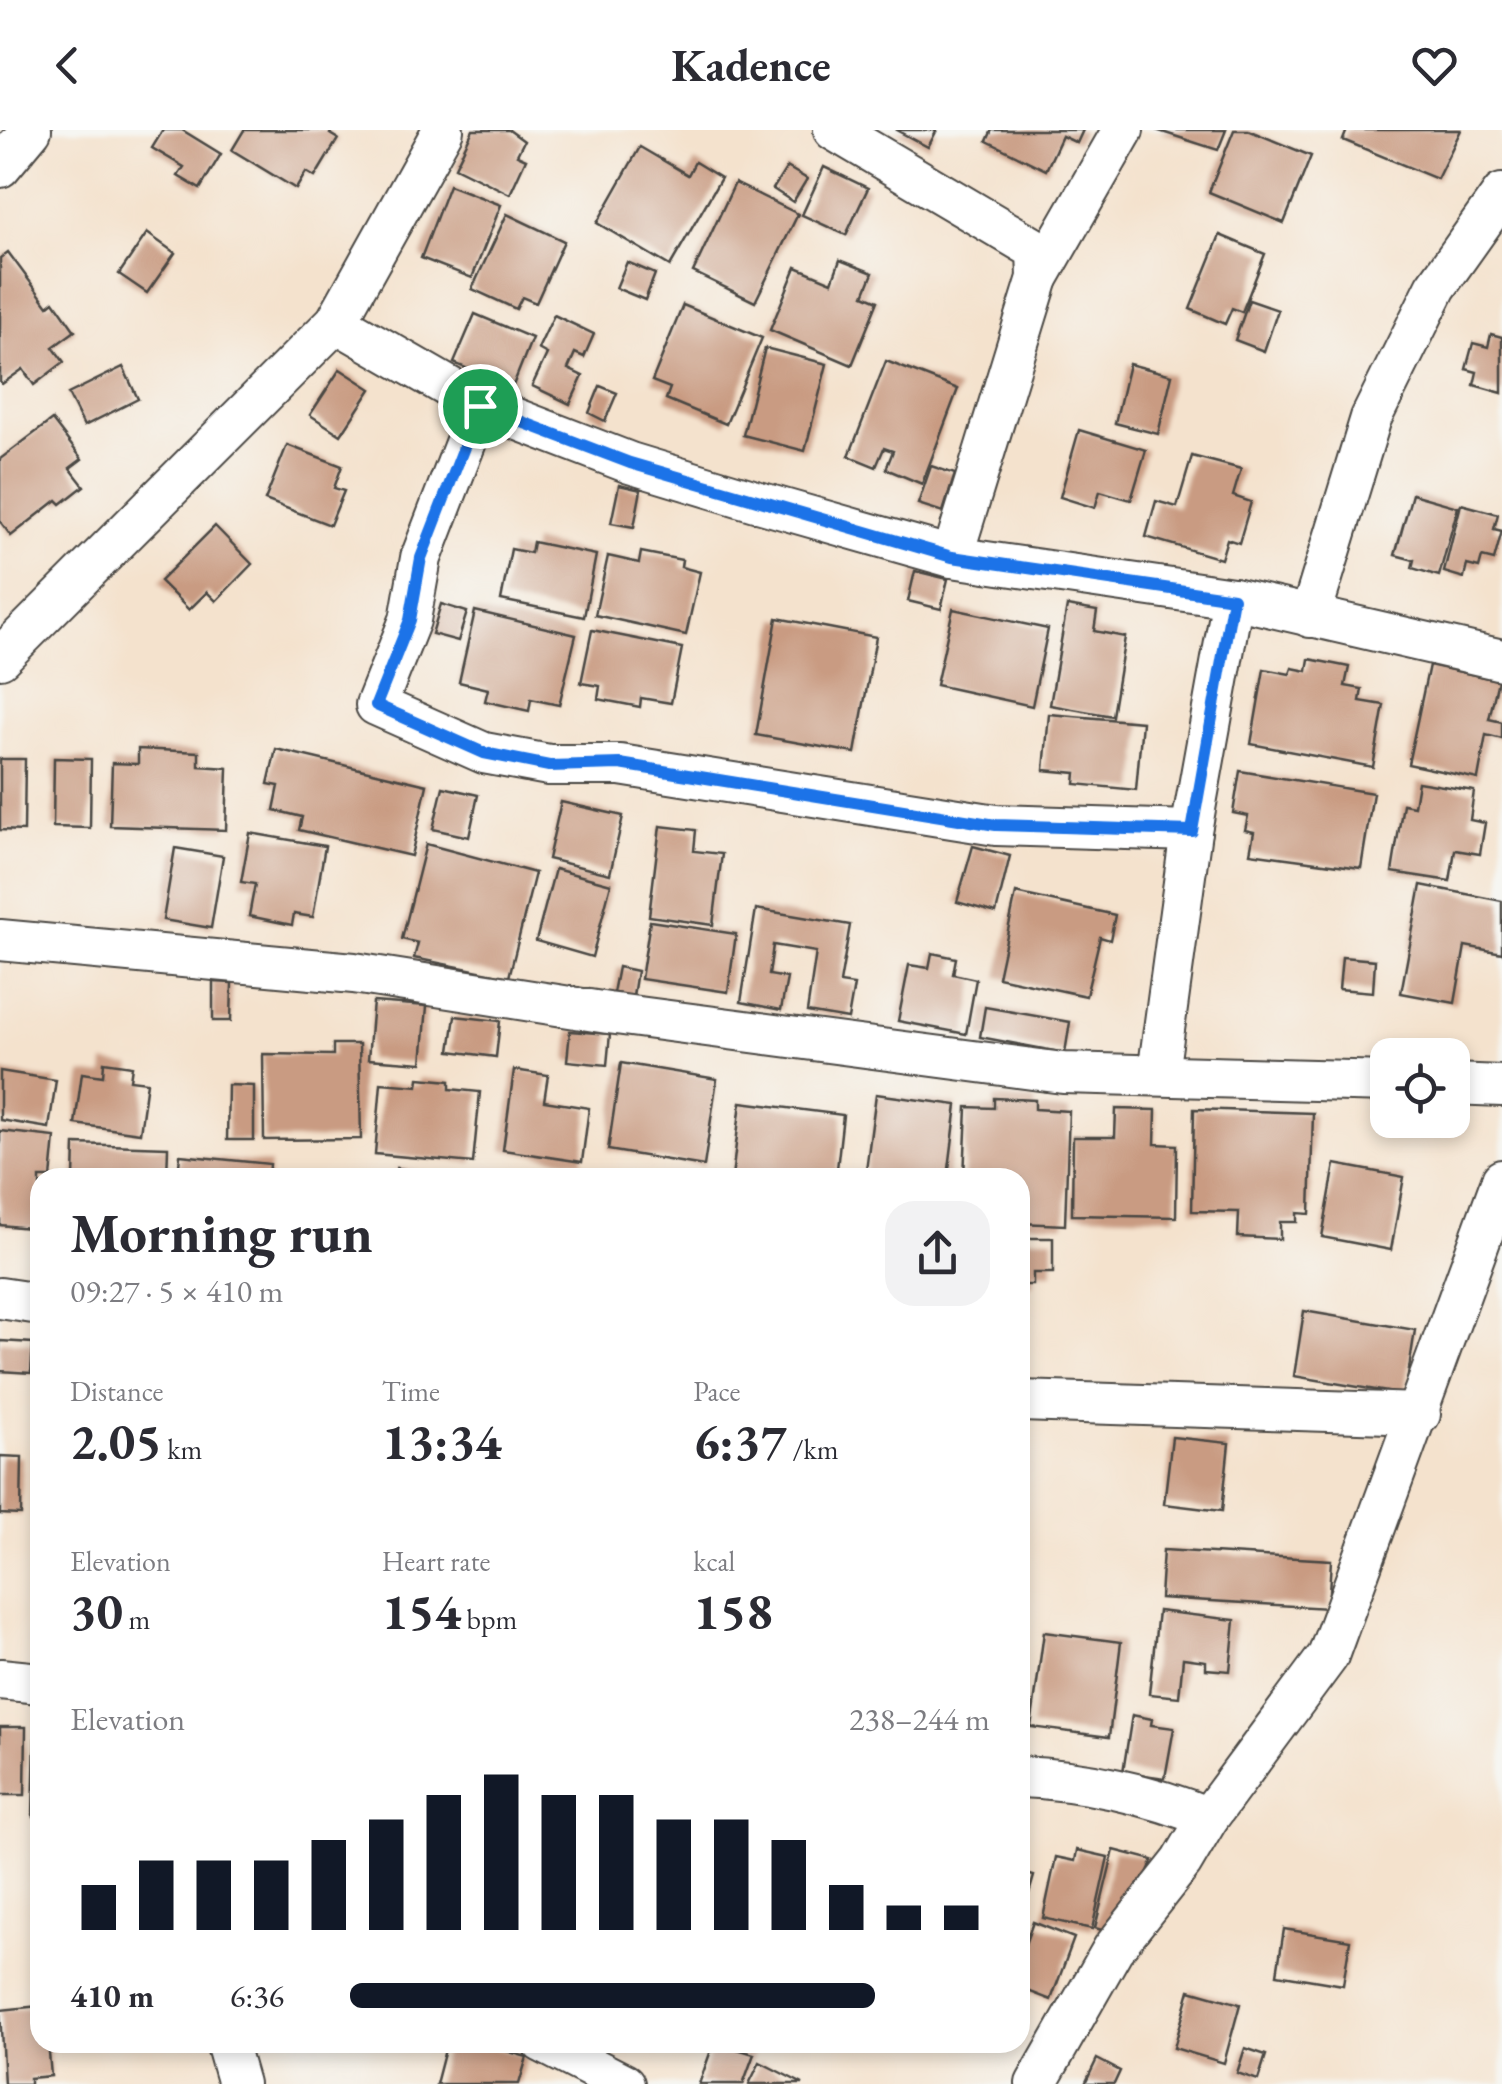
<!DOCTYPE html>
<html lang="en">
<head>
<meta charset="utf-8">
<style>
  :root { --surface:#fff; --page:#f2f2f3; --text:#2b2b33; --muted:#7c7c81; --accent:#111827 }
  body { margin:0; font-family:"EB Garamond",serif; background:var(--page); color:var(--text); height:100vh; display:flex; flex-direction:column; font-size:38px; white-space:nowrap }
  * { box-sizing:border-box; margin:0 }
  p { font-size:32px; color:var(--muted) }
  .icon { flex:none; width:55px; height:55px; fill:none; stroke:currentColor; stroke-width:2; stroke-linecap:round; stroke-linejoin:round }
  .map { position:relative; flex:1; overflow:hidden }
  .details { position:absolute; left:30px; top:1038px; width:1000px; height:885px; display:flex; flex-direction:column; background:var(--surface); border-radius:30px; box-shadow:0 5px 15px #0003 }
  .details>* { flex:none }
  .buttons { position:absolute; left:1370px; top:908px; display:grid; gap:20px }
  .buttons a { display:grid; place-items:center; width:100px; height:100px; border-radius:20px; background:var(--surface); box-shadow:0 5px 15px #0003; font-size:50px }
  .pin { position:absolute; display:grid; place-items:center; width:85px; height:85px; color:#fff; margin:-42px; border:5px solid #fff; border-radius:50%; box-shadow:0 2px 10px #0007 }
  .round { display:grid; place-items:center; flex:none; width:105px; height:105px; border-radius:30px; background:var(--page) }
  .summary { display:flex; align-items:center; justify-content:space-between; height:170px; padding:0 40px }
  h1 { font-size:55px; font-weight:700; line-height:75px }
  .metrics { display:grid; grid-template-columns:repeat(3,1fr); gap:15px; height:170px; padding:10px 40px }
  .metrics div { display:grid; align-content:center }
  .metrics b { font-size:50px; font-weight:700 }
  .metrics small { font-size:28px; font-weight:400 }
  .metrics p { font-size:28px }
  .chart { height:280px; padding:20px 40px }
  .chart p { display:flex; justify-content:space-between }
  .chart svg { width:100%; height:180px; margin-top:10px; stroke:var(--accent); stroke-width:6 }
  ul { padding:0 40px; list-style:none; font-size:32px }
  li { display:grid; grid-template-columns:160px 120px 1fr; align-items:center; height:75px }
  li i { height:25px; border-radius:12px; background:var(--accent) }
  header { display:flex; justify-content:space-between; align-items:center; height:130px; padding:0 40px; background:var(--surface); font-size:45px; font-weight:700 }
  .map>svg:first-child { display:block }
  .building { fill:#c99b82 }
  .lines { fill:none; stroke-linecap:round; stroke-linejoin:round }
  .minor-casing { stroke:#494643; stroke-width:44 }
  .minor { stroke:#fff; stroke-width:40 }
  .route-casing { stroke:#fff; stroke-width:20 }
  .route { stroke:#1a73e8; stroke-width:12 }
</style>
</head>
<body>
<header><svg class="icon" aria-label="back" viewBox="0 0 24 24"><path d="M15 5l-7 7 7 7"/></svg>Kadence<svg class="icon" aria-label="heart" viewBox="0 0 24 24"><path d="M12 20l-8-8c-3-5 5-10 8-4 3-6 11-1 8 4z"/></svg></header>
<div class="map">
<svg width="1502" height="1954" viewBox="0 0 1502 1954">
  <rect width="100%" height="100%" fill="#f6f6f2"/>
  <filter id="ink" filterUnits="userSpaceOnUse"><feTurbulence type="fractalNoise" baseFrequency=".01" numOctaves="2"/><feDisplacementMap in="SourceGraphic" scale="20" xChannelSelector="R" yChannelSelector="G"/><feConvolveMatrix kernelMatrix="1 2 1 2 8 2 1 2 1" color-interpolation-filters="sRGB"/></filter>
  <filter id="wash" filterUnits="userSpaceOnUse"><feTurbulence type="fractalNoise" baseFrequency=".0048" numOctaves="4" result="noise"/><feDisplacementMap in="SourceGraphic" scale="40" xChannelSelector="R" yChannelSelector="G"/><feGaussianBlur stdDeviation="2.25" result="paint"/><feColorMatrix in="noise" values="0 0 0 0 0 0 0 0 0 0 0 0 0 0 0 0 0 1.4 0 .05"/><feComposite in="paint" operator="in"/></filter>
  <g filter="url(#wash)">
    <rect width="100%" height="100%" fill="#f4e2cd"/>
    <g id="blocks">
      <g class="building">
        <path d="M163 0H182L221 24 200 59 178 46 184 37 152 18Z"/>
        <path d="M244 0H332L330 4 338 9 315 47 306 42 296 59 232 20Z"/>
        <path d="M473 0H509L524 11 517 25 526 29 510 64 455 37Z"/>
        <path d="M896 0H937L928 17Z"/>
        <path d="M992 0H1083L1077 13 1062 6 1046 40 987 11Z"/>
        <path d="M1156 0H1226L1218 20Z"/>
        <path d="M1234 0H1248L1311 26 1284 93 1209 62Z"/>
        <path d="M1347 0H1461L1437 49 1343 10Z"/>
        <path d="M640 17 688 45 695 32 721 48 670 136 597 93Z"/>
        <path d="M787 37 807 49 793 72 773 59Z"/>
        <path d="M824 37 868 58 846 105 802 85Z"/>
        <path d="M735 53 798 84 755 172 693 142Z"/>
        <path d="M449 55 501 75 472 148 421 128Z"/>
        <path d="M507 84 564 111 536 173 522 167 516 179 472 159Z"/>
        <path d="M147 103 175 123 147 163 119 144Z"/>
        <path d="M1220 105 1265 124 1242 182 1232 178 1225 194 1190 179Z"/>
        <path d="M8 122 48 176 54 171 75 201 53 217 64 232 34 255 23 239 2 254 0 251V128Z"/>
        <path d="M840 130 873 143 864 165 878 171 852 235 770 200 796 137 832 152Z"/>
        <path d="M627 132 655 144 645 170 616 158Z"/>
        <path d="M1249 170 1278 180 1264 221 1235 210Z"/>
        <path d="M683 175 762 208 726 294 666 269 670 258 652 251Z"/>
        <path d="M475 184 532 208 512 258 454 233Z"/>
        <path d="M554 185 594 204 584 227 575 223 568 239 583 246 570 274 532 256 547 224 538 219Z"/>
        <path d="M1491 204 1502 207V263L1474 255 1477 242 1466 239 1473 213 1488 217Z"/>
        <path d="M765 218 827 234 805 321 743 305Z"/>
        <path d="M886 231 958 259 922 354 886 339 893 321 884 318 876 337 849 326Z"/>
        <path d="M1129 234 1172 245 1158 304 1115 293Z"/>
        <path d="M123 237 138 269 84 296 68 264Z"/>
        <path d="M340 239 371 259 341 305 310 285Z"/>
        <path d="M600 256 617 263 605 291 589 283Z"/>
        <path d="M52 290 82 329 70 338 84 356 61 374 57 370 11 406 0 391V329Z"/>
        <path d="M1079 300 1146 320 1131 370 1100 361 1095 378 1060 367Z"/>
        <path d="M287 315 342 336 334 358 344 361 330 395 265 370Z"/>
        <path d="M1192 326 1241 339 1233 366 1251 372 1239 413 1227 409 1221 429 1146 407 1156 371 1177 377Z"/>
        <path d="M931 336 955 344 943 382 918 374Z"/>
        <path d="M619 355 641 360 634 397 611 393Z"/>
        <path d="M1412 364 1458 377 1439 446 1412 438 1414 430 1395 425Z"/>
        <path d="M1461 374 1498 384 1494 399 1502 401 1494 430 1482 427 1479 438 1467 435 1464 448 1444 442Z"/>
        <path d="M215 396 252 434 216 471 207 462 189 480 160 451Z"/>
        <path d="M533 412 596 425 584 487 501 470 511 419 531 423Z"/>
        <path d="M641 422 682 430 681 437 700 442 686 505 595 485 608 426 639 433Z"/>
        <path d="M915 441 948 449 941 479 908 471Z"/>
        <path d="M441 474 467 482 458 511 432 504Z"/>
        <path d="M1067 476 1097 481 1094 501 1125 507 1112 586 1050 575Z"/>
        <path d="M953 479 1048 499 1032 576 936 555Z"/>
        <path d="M475 481 576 505 559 575 531 569 529 581 485 571 488 559 459 552Z"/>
        <path d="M777 488 876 507 855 623 756 605Z"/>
        <path d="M592 500 682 518 671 573 641 568 640 577 598 569 600 556 581 553Z"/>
        <path d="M1309 529 1349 537 1345 556 1362 559 1360 571 1384 575 1373 637 1251 614 1264 539 1290 544 1292 538 1307 541Z"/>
        <path d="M1429 535 1498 550 1489 589 1502 592V609L1486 605 1478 649 1408 634Z"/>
        <path d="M1049 584 1142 592 1136 660 1075 654 1076 643 1044 640Z"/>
        <path d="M138 619 199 622V636L228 638 226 700 110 696 112 633 138 634Z"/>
        <path d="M276 619 427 655 411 726 299 700 302 687 274 680 279 656 268 654Z"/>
        <path d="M54 628 91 629 90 698 53 697Z"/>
        <path d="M0 629H25L24 701 0 700Z"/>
        <path d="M1240 641 1373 663 1361 738 1250 723 1254 702 1245 700 1248 686 1233 683Z"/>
        <path d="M1418 652 1474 661 1470 690 1485 693 1480 724 1455 720 1450 751 1392 742 1403 674 1414 676Z"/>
        <path d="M443 657 478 665 469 707 433 699Z"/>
        <path d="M561 672 623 686 610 744 548 729Z"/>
        <path d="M660 696 696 700 694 721 722 724 713 795 649 786Z"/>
        <path d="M250 703 325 716 313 787 294 784 292 795 249 786 255 754 241 752Z"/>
        <path d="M426 714 535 743 509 847 414 828 418 813 402 809Z"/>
        <path d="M973 716 1010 726 996 783 957 772Z"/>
        <path d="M175 718 223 726 211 798 163 790Z"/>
        <path d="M555 739 611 754 592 827 536 811Z"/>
        <path d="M1421 755 1502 771V823L1465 816 1455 873 1401 863Z"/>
        <path d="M1016 763 1115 785 1110 810 1100 807 1086 866 998 847Z"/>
        <path d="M756 779 850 795 840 853 854 855 848 889 807 882 816 822 773 815 769 845 787 848 781 880 741 872Z"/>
        <path d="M650 791 736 804 728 862 641 849Z"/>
        <path d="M932 823 956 828 953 844 976 849 966 904 898 891 909 835 929 838Z"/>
        <path d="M1342 827 1375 830 1373 862 1339 859Z"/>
        <path d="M618 837 637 841 633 866 613 863Z"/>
        <path d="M213 852 232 853 231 891H213Z"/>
        <path d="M373 872 427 876 422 933 368 929Z"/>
        <path d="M985 877 1070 892 1065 923 980 907Z"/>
        <path d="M455 886 500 891 496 927 450 921Z"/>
        <path d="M570 901 610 904 607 935 567 931Z"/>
        <path d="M333 914H359L361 1009 264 1010 263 924 333 925Z"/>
        <path d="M104 932 132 936 130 950 147 952 140 1003 75 994 82 943 103 946Z"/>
        <path d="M621 933 717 949 704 1036 608 1020Z"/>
        <path d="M514 940 548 945 544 971 589 978 582 1032 503 1020Z"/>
        <path d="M0 941 56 950 49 998 0 990Z"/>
        <path d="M419 948 450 951V959L480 962 473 1033 375 1024 381 953 418 956Z"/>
        <path d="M228 955 254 956V1010H227Z"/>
        <path d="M876 964 957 975 948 1047 865 1048Z"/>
        <path d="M994 968 1035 970V979L1069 981 1065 1095 1020 1093V1048H964L967 977 994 978Z"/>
        <path d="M741 972 843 985 836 1048H732Z"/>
        <path d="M1116 979 1156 980 1155 1014 1177 1015 1176 1087 1072 1085 1073 1007H1115Z"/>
        <path d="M1194 979 1313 983 1310 1084 1297 1083V1092H1280V1109L1238 1107 1239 1082 1192 1081Z"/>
        <path d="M0 1001 55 1007 51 1048H40V1099L0 1095Z"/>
        <path d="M75 1014 168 1017 167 1048H74Z"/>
        <path d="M180 1025 270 1034 269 1048H178Z"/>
        <path d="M1335 1034 1404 1047 1391 1120 1322 1107Z"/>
        <path d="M397 1038 443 1045V1048H396Z"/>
        <path d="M1020 1108H1053V1143H1033V1155H1020Z"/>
        <path d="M1304 1181 1415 1200 1405 1265 1294 1246Z"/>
        <path d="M0 1211 33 1213 31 1243 0 1241Z"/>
        <path d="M1172 1307 1229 1313 1222 1381 1164 1374Z"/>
        <path d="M0 1326 22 1327 21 1385 0 1384Z"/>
        <path d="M1163 1420 1331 1430 1328 1478 1160 1468Z"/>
        <path d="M1158 1481 1235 1490 1230 1541 1206 1539V1531L1183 1528 1179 1567 1149 1564Z"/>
        <path d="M1044 1502 1121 1512 1109 1607 1031 1597Z"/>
        <path d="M1132 1585 1152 1589 1151 1595 1174 1598 1165 1648 1123 1642Z"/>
        <path d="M0 1597H26L25 1665H0Z"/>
        <path d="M35 1609 40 1610V1687H33Z"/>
        <path d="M1077 1720 1108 1727 1092 1799 1043 1788 1056 1727 1075 1731Z"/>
        <path d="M1114 1720 1153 1730 1120 1805 1095 1798Z"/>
        <path d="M1020 1742 1034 1746 1021 1791H1020Z"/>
        <path d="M1033 1792 1074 1808 1051 1870 1020 1858V1828Z"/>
        <path d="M1284 1799 1350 1810 1343 1855 1277 1844Z"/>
        <path d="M1190 1860 1240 1874 1224 1933 1174 1918Z"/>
        <path d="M40 1876V1912H48L51 1946 30 1948V1954H4L0 1880Z"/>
        <path d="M447 1912H475L527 1927 519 1954H436Z"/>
        <path d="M714 1912 754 1924 743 1954H699Z"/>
        <path d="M1245 1918 1266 1925 1258 1950 1237 1943Z"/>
        <path d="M1097 1929 1120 1941 1114 1954H1085Z"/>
        <path d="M760 1932 803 1954H749Z"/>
      </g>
    </g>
  </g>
  <g filter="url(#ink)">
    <use href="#blocks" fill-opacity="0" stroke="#494643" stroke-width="2.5"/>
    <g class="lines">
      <defs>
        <g id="minor">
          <path d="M834 0 1037 120 1038 148 952 427"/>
          <path d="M0 37 31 0"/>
          <path d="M1038 148 1123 0"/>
          <path d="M336 192 480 275 630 333 762 373 952 427 1233 468 1502 530"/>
          <path d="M480 275 421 428 410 490 376 575 484 623 549 635H620L996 695 1191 701"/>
          <path d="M1310 487 1371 288 1436 157 1502 64"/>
          <path d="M0 528 336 192 443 0"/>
          <path d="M0 810 354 843 608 883 1063 943 1388 952"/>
          <path d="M1158 944 1191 701 1233 468"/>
          <path d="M1452 954 1502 956"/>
          <path d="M0 1168 40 1174"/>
          <path d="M1020 1271 1420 1284"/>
          <path d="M0 1549 40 1553"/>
          <path d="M1020 1647C1080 1649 1152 1664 1208 1688"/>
          <path d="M226 1912 238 1954"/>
          <path d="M542 1912 624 1954"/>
          <path d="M1036 1954 1113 1819 1182 1732 1208 1688 1328 1526 1502 1050"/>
        </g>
      </defs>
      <use href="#minor" class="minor-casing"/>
      <use href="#minor" class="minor"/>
    </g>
  </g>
  <g class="lines" filter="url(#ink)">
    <defs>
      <path id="route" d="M480 276 630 333 952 427 1233 468 1192 701 996 695 620 634 549 636 484 623 376 575 410 490 421 428Z"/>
    </defs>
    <use href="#route" class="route-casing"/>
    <use href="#route" class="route"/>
  </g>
</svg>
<div class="buttons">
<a><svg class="icon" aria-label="locate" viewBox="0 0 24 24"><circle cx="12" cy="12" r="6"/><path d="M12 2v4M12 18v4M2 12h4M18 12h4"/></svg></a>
</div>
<div class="pin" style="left:480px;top:276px;background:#1e9e55"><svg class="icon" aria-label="arrive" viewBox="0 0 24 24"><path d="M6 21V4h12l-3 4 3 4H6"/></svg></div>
<section class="details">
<div class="summary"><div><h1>Morning run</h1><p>09:27 · 5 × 410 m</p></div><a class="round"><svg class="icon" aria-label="share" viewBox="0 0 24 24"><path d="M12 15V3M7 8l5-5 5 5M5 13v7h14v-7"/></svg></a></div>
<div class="metrics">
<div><p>Distance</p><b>2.05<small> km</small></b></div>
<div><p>Time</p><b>13:34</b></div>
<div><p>Pace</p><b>6:37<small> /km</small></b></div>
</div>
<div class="metrics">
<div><p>Elevation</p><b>30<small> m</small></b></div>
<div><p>Heart rate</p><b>154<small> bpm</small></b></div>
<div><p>kcal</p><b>158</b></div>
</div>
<div class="chart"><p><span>Elevation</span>238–244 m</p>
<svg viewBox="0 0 160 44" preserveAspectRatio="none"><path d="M5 44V33M15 44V27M25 44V27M35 44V27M45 44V22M55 44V17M65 44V11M75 44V6M85 44V11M95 44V11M105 44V17M115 44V17M125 44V22M135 44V33M145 44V38M155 44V38"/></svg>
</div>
<ul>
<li><b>410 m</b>6:36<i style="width:82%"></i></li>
</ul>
</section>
</div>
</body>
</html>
